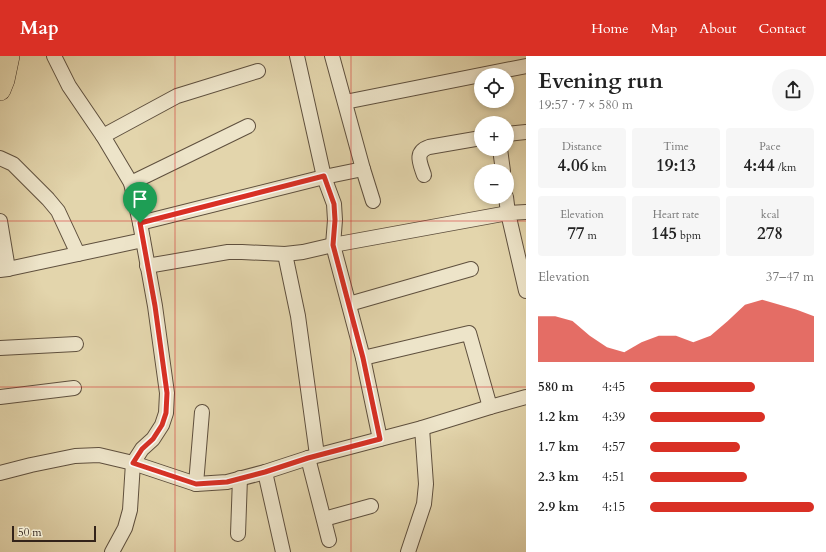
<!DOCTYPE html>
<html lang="en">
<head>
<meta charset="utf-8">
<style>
  :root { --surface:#fff; --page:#f6f6f6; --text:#222; --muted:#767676; --accent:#d93025 }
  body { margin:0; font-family:Cardo,serif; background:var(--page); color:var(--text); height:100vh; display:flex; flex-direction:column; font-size:15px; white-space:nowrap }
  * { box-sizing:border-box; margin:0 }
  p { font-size:13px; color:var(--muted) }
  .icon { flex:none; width:22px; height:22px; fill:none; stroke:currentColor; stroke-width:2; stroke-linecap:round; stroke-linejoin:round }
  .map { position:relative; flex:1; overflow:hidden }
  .details { display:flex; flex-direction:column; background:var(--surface); width:300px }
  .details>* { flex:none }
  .buttons { position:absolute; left:474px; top:12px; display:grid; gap:8px }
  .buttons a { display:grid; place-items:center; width:40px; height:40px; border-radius:50%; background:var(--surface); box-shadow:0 2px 6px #0003; font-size:20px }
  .scale { position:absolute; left:12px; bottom:10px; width:84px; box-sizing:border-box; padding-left:4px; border:2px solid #33231a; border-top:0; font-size:11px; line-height:14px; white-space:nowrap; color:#33231a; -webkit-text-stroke:3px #ede4c9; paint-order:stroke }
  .pin { position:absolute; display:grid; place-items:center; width:34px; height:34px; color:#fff; margin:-41px -17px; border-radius:50% 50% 50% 0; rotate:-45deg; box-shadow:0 0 4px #0007 }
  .pin .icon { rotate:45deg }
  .round { display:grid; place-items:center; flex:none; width:42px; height:42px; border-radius:21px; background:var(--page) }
  .summary { display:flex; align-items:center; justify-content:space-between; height:68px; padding:0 12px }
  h1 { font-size:22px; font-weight:600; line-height:30px }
  .figures { display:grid; grid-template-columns:repeat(3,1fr); gap:6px; height:68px; padding:4px 12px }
  .figures div { display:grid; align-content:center; border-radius:4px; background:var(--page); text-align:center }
  .figures b { font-size:17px; font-weight:600 }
  .figures small { font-size:11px; font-weight:400 }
  .figures p { font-size:11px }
  .chart { height:112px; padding:8px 12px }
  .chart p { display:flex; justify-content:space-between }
  .chart svg { width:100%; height:72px; margin-top:4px; fill:var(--accent); opacity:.7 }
  ul { padding:0 12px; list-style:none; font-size:13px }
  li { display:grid; grid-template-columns:64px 48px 1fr; align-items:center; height:30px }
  li i { height:10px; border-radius:5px; background:var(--accent) }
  header { display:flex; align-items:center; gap:24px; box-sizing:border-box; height:56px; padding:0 20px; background:var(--accent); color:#fff }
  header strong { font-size:19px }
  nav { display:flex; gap:22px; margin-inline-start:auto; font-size:14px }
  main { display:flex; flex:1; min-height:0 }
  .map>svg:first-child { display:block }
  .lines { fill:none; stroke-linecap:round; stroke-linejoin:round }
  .minor-casing { stroke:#5f503e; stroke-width:16 }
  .highway-casing { stroke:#33231a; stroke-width:22 }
  .minor { stroke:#ede4c9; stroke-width:14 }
  .highway { stroke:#e3d5ac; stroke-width:21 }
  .route-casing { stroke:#fff; stroke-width:8 }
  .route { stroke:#d93025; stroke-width:5 }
  .grid { fill:none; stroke:#d62828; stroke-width:1; stroke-opacity:0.55 }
</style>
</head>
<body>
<header>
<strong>Map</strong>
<nav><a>Home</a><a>Map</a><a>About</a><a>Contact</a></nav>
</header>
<main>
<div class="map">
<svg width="526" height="496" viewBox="0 0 526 496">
  <rect width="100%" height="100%" fill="#e3d5ac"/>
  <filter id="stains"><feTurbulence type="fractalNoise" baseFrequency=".005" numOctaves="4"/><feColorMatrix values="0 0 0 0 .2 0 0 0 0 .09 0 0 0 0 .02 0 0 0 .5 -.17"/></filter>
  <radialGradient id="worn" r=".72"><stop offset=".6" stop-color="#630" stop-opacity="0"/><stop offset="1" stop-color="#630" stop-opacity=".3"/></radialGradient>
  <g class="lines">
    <defs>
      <g id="minor">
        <path d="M54 0 69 30 103 80 131 127 140 167 155 250 167 337 166 357 162 369 153 383 142 393 133 407 130 454 125 472 112 496"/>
        <path d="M297 0 324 121 334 148 335 164 333 189 363 302 380 383"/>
        <path d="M345 46 526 10"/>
        <path d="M507 78 526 76"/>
        <path d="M103 80 177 40 258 15"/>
        <path d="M500 93 503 115"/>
        <path d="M0 102 13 108 48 143 58 155 78 198"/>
        <path d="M363 113 373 145"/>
        <path d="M424 119C420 107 414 96 429 91L481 82"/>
        <path d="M131 127 248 70"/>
        <path d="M526 156 508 157 526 235"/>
        <path d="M0 165 8 213"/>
        <path d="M140 167 324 121 363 113 332 0"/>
        <path d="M285 198 298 260 317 399"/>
        <path d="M147 210 228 196H242L285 198 303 196 333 189 508 157 506 141"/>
        <path d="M0 214 8 213 143 184"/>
        <path d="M349 248 471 213"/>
        <path d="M0 292 76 288"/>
        <path d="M363 302 469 277 490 351"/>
        <path d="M0 341 74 332"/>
        <path d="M308 402 329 484"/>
        <path d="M265 416 283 496"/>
        <path d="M0 417 31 409 75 400 99 399 133 407 196 428 227 426 265 416 308 402 422 372 490 351 526 341"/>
        <path d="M196 428 202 356"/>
        <path d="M324 463 371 450"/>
        <path d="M238 478 240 422"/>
        <path d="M408 496 424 448 426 428 422 372"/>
      </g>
      <path id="highway" d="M0 34 4 24 9 0"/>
    </defs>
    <use href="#minor" class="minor-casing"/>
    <use href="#highway" class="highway-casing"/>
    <use href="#minor" class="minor"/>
    <use href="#highway" class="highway"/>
  </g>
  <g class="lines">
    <defs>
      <path id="route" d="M324 120 334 148 335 164 333 189 363 302 380 383 308 402 265 416 227 426 196 428 133 407 142 393 153 383 162 369 166 357 167 337 155 250 140 167Z"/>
    </defs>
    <use href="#route" class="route-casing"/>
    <use href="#route" class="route"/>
  </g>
  <path class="grid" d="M175 0V496M351 0V496M0 165H526M0 331H526"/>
  <rect width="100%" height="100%" filter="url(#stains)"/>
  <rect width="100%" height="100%" fill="url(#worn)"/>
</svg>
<div class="buttons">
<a><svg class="icon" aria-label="locate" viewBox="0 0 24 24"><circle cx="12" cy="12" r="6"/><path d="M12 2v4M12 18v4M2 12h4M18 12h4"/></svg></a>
<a>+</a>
<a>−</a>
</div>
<div class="scale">50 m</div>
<div class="pin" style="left:140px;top:167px;background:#1e9e55"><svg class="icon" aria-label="arrive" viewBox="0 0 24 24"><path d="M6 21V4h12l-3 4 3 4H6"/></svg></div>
</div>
<section class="details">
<div class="summary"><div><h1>Evening run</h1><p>19:57 · 7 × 580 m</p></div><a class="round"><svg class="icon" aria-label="share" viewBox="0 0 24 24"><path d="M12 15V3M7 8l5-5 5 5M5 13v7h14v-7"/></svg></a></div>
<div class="figures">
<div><p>Distance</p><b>4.06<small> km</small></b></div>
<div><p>Time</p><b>19:13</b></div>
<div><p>Pace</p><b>4:44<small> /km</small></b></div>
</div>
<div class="figures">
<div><p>Elevation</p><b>77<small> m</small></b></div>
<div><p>Heart rate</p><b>145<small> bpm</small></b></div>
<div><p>kcal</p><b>278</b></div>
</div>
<div class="chart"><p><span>Elevation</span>37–47 m</p>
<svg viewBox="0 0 160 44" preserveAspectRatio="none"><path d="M0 44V16L10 16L20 19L30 28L40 35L50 38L60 32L70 28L80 28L90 32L100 28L110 19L120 9L130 6L140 9L150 12L160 16V44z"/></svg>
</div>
<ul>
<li><b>580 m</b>4:45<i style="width:64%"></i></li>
<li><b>1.2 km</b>4:39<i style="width:70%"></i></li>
<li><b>1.7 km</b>4:57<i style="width:55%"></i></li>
<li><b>2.3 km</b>4:51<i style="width:59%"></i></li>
<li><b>2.9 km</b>4:15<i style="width:100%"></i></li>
</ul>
</section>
</main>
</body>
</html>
